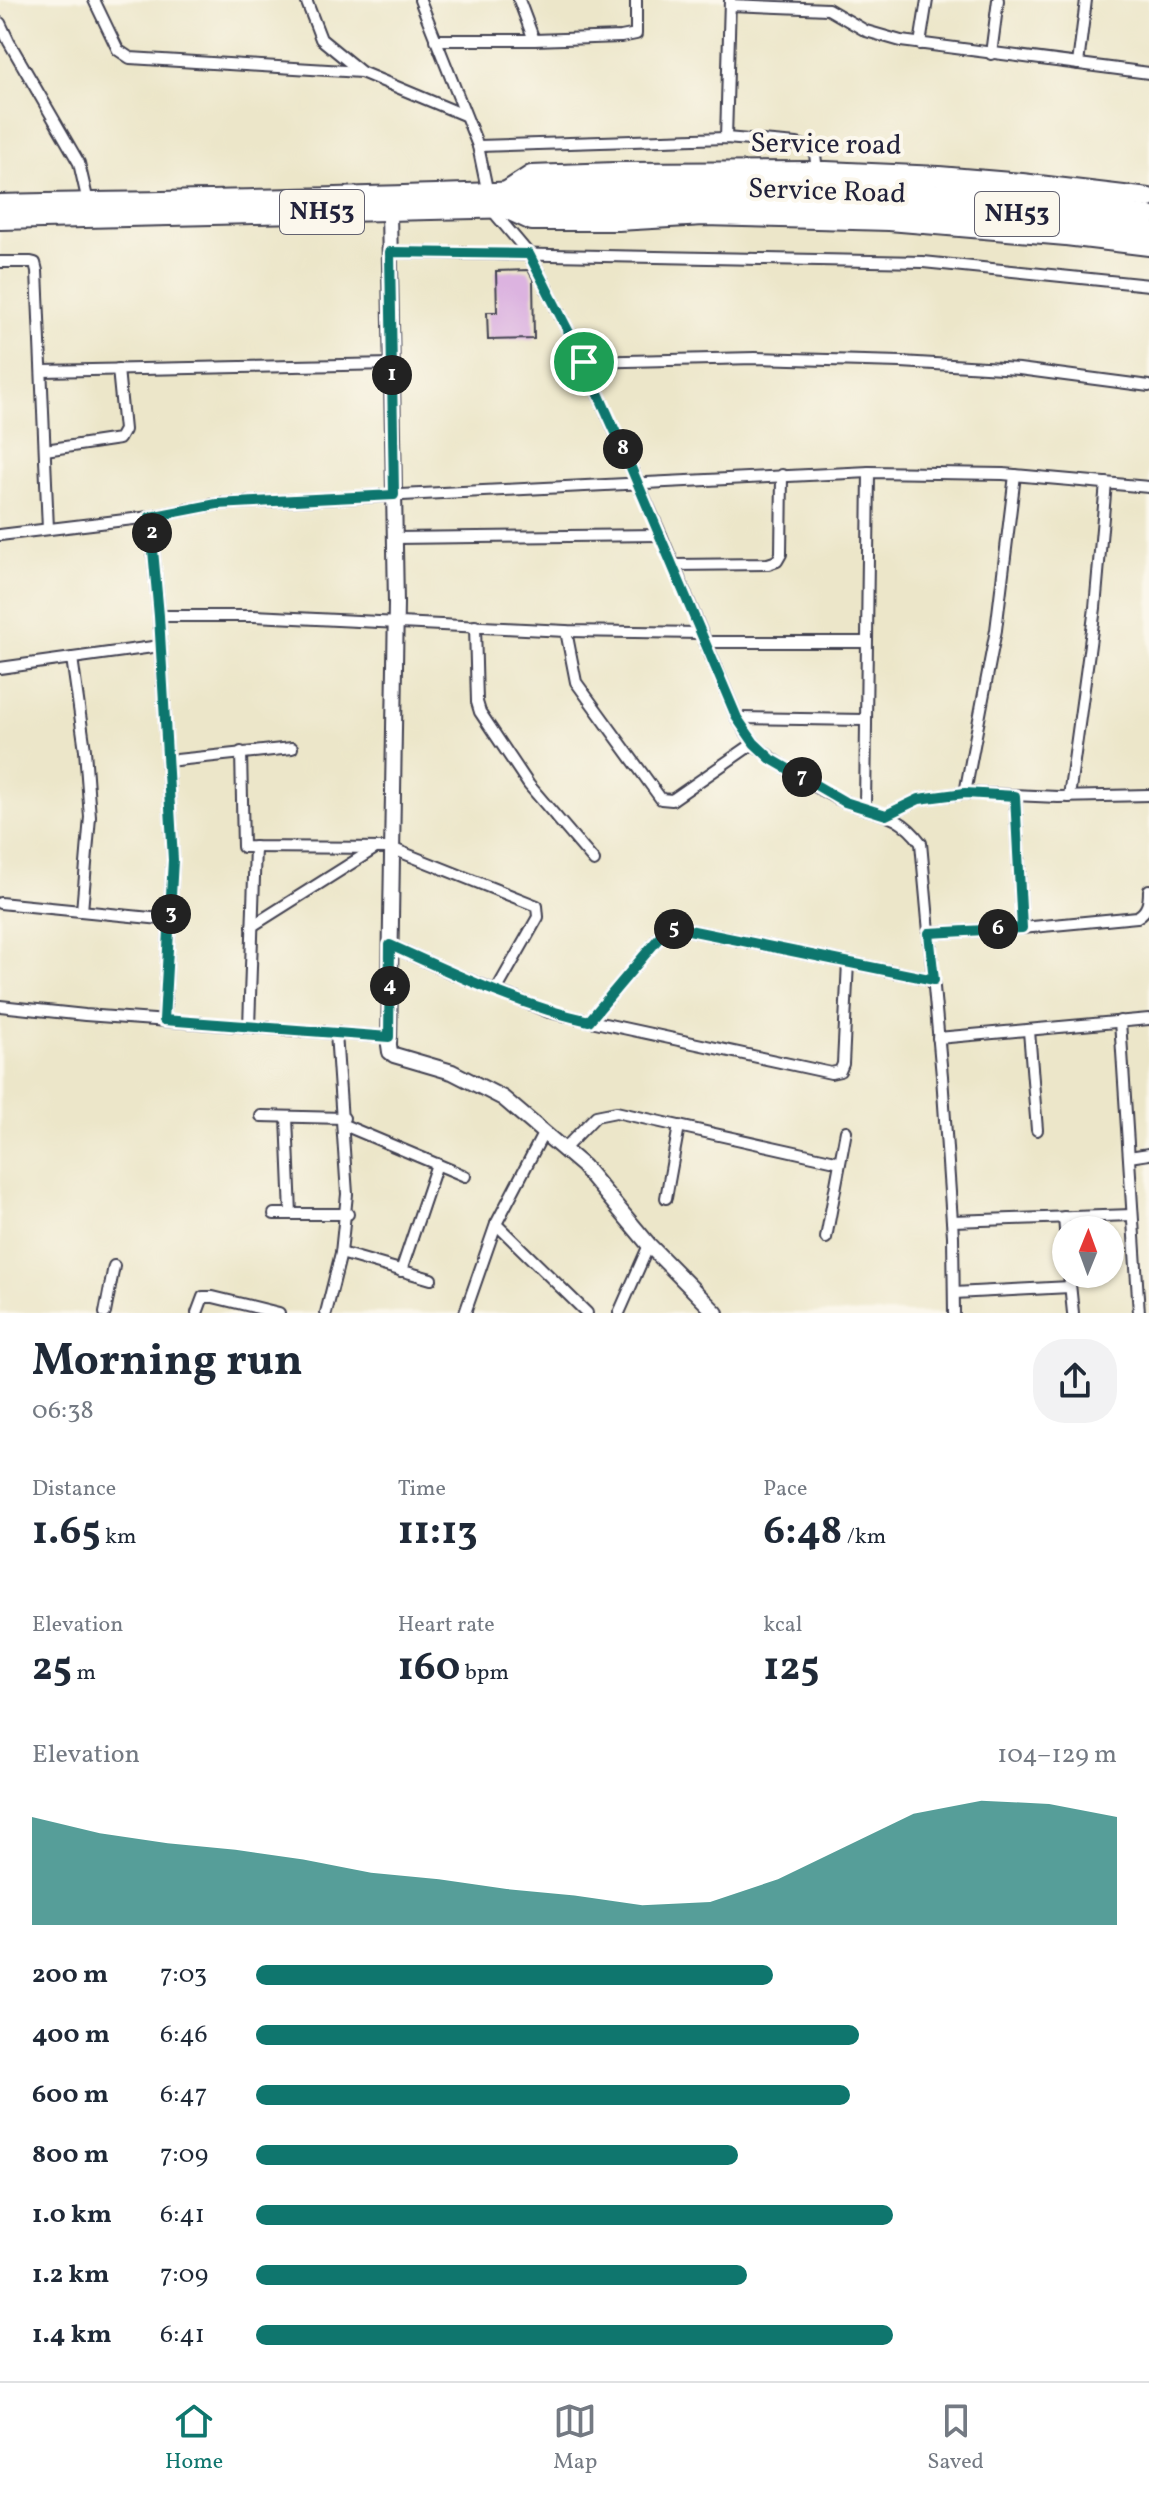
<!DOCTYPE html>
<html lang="en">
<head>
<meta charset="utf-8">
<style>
  :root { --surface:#fff; --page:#f2f2f3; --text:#1f2937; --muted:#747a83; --line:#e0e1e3; --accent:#0f766e }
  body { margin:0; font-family:Vollkorn,serif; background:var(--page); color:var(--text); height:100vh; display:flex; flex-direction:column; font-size:30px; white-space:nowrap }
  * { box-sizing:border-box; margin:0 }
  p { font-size:26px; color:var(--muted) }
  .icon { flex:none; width:44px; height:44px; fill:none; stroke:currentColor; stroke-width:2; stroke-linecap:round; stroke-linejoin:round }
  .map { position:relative; height:1313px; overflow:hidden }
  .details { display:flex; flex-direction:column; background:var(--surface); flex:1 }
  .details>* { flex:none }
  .needle { width:52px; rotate:1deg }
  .fabs { position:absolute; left:1052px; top:1216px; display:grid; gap:16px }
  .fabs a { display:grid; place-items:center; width:72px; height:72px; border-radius:50%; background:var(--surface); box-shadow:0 2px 6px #0004; font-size:40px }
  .pin { position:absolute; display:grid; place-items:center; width:68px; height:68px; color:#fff; margin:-34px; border:4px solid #fff; border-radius:50%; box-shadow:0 2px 8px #0007 }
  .km { position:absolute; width:40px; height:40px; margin:-20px; border-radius:50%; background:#222; color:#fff; font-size:22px; line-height:40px; text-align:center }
  .round { display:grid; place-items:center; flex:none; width:84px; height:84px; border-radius:32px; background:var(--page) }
  .head { display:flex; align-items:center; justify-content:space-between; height:136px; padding:0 32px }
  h1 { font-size:44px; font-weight:700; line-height:60px }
  .stats { display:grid; grid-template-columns:repeat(3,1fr); gap:12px; height:136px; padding:8px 32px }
  .stats div { display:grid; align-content:center }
  .stats b { font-size:40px; font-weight:700 }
  .stats small { font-size:22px; font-weight:400 }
  .stats p { font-size:22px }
  .chart { height:224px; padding:16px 32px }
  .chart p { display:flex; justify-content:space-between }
  .chart svg { width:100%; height:144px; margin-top:8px; fill:var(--accent); opacity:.7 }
  ul { padding:0 32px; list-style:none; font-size:26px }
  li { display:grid; grid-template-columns:128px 96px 1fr; align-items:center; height:60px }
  li i { height:20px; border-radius:10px; background:var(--accent) }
  .tabs { display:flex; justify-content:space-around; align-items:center; height:112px; border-top:2px solid var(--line); background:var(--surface); font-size:22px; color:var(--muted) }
  .tabs a { display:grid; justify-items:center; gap:4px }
  .tabs .current { color:var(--accent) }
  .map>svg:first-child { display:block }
  .building { fill:#dcb3e0 }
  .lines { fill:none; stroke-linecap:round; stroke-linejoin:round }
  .street-casing { stroke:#403f50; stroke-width:14 }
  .secondary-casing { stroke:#403f50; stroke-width:18 }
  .highway-casing { stroke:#403f50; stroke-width:22 }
  .street { stroke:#fff; stroke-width:10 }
  .secondary { stroke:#fff; stroke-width:14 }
  .highway { stroke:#fff; stroke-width:18 }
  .route-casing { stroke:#fff; stroke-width:16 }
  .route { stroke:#0f766e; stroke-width:10 }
  .labels { text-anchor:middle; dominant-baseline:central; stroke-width:8; stroke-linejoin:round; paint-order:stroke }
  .shield { fill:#fbf7ec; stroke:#636270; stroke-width:2 }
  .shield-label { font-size:26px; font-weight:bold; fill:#22223b }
  .street-label { font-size:28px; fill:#22223b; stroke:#fbf7ec }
</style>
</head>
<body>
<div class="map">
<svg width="1149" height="1313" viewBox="0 0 1149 1313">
  <rect width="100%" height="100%" fill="#fbf7ec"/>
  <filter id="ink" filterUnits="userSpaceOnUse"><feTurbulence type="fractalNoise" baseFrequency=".0125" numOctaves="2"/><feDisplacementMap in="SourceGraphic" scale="16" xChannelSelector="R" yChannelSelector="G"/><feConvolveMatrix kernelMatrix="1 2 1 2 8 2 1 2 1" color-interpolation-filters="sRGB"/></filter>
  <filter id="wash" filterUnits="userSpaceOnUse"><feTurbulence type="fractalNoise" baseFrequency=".006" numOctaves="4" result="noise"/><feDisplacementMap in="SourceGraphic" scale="32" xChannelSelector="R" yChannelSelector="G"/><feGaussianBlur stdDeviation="1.8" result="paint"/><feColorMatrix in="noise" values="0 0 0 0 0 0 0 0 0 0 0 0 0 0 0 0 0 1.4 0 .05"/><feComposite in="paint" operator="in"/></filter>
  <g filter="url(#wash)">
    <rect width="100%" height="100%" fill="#ece6c9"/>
    <g id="blocks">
      <path class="building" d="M528 270 533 279 534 339 488 340 487 312H497L496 271Z"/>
    </g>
  </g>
  <g filter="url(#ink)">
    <use href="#blocks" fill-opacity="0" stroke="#403f50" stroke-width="2"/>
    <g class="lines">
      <defs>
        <g id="street">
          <path d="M94 0 118 50 130 58 361 72 464 115"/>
          <path d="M306 0 321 39 360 71"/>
          <path d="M420 0 478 146 488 194"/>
          <path d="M519 0 534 40 621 37 636 34V0"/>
          <path d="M730 5 828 9 866 31 901 41 1149 73"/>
          <path d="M0 23 9 42 79 163 88 202"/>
          <path d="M435 40H534"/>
          <path d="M920 44 927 0"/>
          <path d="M991 54 998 0"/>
          <path d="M1078 64 1086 0"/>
          <path d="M726 138 730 0"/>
          <path d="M478 146 726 138 797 144 809 147 815 154 817 171"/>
          <path d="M491 209 529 254 584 362 661 535 737 718C743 727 748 736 755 744 770 760 827 795 848 803 880 815 899 813 921 843L942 1076 953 1236 954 1313"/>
          <path d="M390 252 923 262 1149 285"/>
          <path d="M0 262H31L35 263 37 271 48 529"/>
          <path d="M584 362 755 358 901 362 1019 369 1149 386"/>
          <path d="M42 371 392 364"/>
          <path d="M45 450 119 439 124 430 118 369"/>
          <path d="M150 517 159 616 173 860 164 1020"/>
          <path d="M0 535 150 517 217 504 869 472 1003 474 1149 487"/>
          <path d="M394 538 661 535"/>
          <path d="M674 565 768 564 777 561 781 554 782 475"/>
          <path d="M159 616H254L566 631 702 633"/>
          <path d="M475 626 477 702 480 712 529 785 594 861"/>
          <path d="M566 631 576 682 661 799 672 800 754 743"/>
          <path d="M705 642H866"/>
          <path d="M72 658 85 750 90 817 82 911"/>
          <path d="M0 668 160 646"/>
          <path d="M737 718 865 720"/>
          <path d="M241 752 243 847 391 848 537 906 538 917 496 991"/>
          <path d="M167 761 292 748"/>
          <path d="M965 793 996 630 1015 475"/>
          <path d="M1015 796 1022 928"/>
          <path d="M1069 797 1095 608 1106 483"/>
          <path d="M865 808 869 472"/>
          <path d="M886 815 919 799 965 793 1058 797 1149 795"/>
          <path d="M0 903 171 920"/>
          <path d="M252 926 374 849"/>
          <path d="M929 933 1022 928 1137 917C1148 911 1149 902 1149 890"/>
          <path d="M390 945 452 973 549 1012 831 1073 840 1071 843 1064 848 962"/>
          <path d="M0 1006 85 1015 389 1037"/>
          <path d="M589 1021 664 932 673 929H684L934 980"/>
          <path d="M1120 1021 1139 1313"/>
          <path d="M249 1027 255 847"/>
          <path d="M1029 1031 1037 1130"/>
          <path d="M938 1038 1149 1019"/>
          <path d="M261 1116 344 1118"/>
          <path d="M287 1117 291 1214"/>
          <path d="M344 1125 465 1176"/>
          <path d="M564 1149 596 1116 616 1112 840 1162"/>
          <path d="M1129 1157 1149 1154"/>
          <path d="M666 1198 679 1126"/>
          <path d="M274 1214H348"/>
          <path d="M1064 1217 1066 1243"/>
          <path d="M952 1221 1132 1215"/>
          <path d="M496 1224 587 1313"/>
          <path d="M826 1238 846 1131"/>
          <path d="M341 1253 431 1279"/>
          <path d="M401 1271 437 1164"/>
          <path d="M1069 1274 1073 1313"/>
          <path d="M954 1293 1070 1287"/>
          <path d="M105 1313 114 1266"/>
          <path d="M197 1313 203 1297H213L279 1313"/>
          <path d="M326 1313 341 1253 347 1194 336 1033"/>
          <path d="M465 1313 496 1224 544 1132"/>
          <path d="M619 1313 649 1245"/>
        </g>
        <path id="secondary" d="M389 211 396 603 389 1045 390 1052 394 1055 452 1072 503 1098 583 1166 649 1245 716 1313"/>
        <g id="highway">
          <path d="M508 190 531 175 615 172 826 171 939 176 1022 183 1149 198"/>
          <path d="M0 204C145 201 291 199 436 194 673 186 913 178 1149 216"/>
          <path d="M508 210 532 221H618L704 216 889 221 1066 236 1149 246"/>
          <path d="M0 220 772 202C899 203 1024 214 1149 230"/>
        </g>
      </defs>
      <use href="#street" class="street-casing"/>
      <use href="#secondary" class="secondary-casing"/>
      <use href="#highway" class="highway-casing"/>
      <use href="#street" class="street"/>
      <use href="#secondary" class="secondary"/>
      <use href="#highway" class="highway"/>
    </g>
  </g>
  <g class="lines" filter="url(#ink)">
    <defs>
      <path id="route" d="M390 252 529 254 584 362 621 444 737 718 754 743 771 759 845 802 886 815 919 799 965 793 1015 796 1022 928 929 933 934 980 684 929H673L664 932 589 1021C520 1006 455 974 390 945L389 1037 164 1020 173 860 159 616 150 517 217 504 394 495Z"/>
    </defs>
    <use href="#route" class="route-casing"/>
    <use href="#route" class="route"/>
  </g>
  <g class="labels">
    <g class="shield">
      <rect x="280" y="190" width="84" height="44" rx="6"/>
      <rect x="975" y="192" width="84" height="44" rx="6"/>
    </g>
    <g class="shield-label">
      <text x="322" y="212">NH53</text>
      <text x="1017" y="214">NH53</text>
    </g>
    <g class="street-label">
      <text transform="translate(826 145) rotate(1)">Service road</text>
      <text transform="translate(827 192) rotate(2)">Service Road</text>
    </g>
  </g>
</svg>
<div class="fabs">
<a><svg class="needle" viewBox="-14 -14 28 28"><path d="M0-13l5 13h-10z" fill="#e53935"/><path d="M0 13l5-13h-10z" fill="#747a83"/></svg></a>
</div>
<div class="pin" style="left:584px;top:362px;background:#1e9e55"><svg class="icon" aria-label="arrive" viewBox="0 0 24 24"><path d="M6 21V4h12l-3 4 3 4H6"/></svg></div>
<b class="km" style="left:392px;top:375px">1</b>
<b class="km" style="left:152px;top:533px">2</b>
<b class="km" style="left:171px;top:914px">3</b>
<b class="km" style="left:390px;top:986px">4</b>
<b class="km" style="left:674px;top:929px">5</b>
<b class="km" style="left:998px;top:929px">6</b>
<b class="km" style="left:802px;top:777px">7</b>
<b class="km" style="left:623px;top:449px">8</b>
</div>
<section class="details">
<div class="head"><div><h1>Morning run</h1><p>06:38</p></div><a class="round"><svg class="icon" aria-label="share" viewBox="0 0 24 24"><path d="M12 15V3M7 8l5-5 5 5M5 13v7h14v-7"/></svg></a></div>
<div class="stats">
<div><p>Distance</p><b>1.65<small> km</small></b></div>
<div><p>Time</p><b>11:13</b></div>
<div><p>Pace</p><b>6:48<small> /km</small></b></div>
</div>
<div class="stats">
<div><p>Elevation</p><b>25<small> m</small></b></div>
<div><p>Heart rate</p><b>160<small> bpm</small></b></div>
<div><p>kcal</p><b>125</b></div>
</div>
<div class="chart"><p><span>Elevation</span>104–129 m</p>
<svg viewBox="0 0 160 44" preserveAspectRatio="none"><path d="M0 44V11L10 16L20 19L30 21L40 24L50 28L60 30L70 33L80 35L90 38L100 37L110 30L120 20L130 10L140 6L150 7L160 11V44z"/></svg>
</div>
<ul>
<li><b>200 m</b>7:03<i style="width:60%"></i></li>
<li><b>400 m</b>6:46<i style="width:70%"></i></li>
<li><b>600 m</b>6:47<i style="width:69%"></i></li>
<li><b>800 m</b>7:09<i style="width:56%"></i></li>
<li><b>1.0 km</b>6:41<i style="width:74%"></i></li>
<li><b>1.2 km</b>7:09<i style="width:57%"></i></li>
<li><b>1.4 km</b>6:41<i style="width:74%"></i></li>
</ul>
</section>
<nav class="tabs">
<a class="current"><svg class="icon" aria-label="home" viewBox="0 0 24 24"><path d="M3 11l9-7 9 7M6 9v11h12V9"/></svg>Home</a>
<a><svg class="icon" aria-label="map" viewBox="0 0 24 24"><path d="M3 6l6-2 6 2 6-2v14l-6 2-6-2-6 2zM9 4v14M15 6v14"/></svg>Map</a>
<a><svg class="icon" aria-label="saved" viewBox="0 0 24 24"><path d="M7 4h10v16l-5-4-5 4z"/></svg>Saved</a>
</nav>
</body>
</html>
